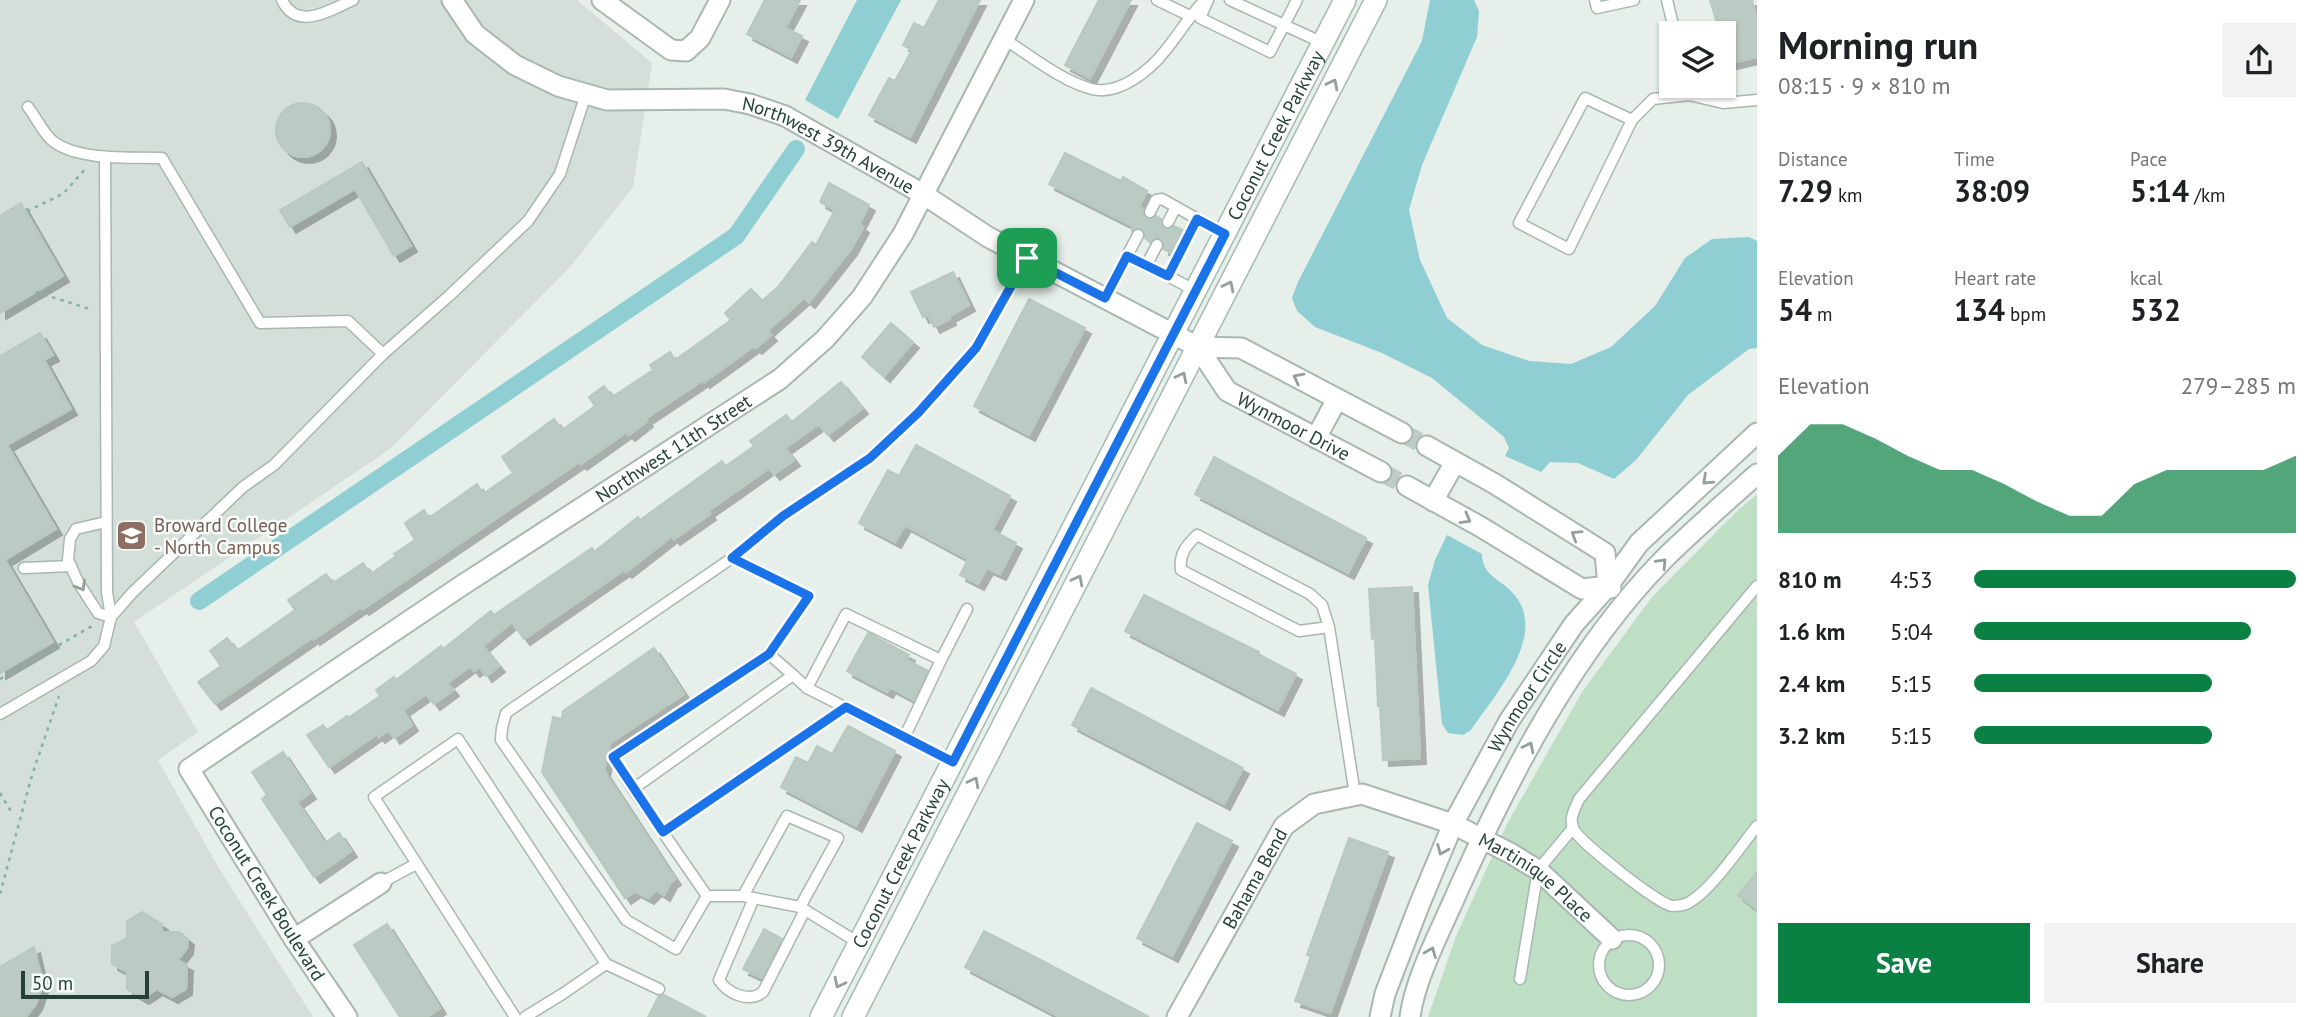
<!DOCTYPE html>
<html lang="en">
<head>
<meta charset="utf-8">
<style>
  :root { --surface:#fff; --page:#f2f2f2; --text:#202124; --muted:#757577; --accent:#0b8043 }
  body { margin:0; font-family:"PT Sans",sans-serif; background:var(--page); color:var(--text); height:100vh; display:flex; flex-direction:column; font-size:26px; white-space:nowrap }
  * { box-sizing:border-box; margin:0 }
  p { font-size:23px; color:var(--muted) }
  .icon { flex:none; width:38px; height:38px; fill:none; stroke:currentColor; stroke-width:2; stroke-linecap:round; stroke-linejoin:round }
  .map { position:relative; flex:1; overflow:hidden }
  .panel { display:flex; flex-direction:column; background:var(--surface); width:560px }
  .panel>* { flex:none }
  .controls { position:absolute; left:1659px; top:21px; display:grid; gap:14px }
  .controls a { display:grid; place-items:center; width:77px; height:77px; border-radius:0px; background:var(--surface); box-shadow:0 2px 5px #0004; font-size:35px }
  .scale { position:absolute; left:21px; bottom:18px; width:128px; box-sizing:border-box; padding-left:7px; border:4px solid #244137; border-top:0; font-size:19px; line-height:24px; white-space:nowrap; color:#244137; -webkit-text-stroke:5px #f7fbf9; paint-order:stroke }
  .pin { position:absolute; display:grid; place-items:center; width:60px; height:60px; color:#fff; margin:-30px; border-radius:14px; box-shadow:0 4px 10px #0006 }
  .round { display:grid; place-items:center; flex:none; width:74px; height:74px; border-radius:0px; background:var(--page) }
  .head { display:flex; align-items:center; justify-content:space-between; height:119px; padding:0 21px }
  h1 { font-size:38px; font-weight:700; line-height:52px }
  .figures { display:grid; grid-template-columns:repeat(3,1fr); gap:10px; height:119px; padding:7px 21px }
  .figures div { display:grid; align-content:center }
  .figures b { font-size:30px; font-weight:700 }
  .figures small { font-size:19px; font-weight:400 }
  .figures p { font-size:19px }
  .chart { height:196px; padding:14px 21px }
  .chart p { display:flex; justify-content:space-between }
  .chart svg { width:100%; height:126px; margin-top:7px; fill:var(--accent); opacity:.7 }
  .cta { display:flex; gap:14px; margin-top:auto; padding:14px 21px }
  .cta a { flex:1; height:80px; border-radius:0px; background:var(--accent); color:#fff; font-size:28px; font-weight:700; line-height:80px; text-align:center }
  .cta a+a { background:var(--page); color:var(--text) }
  ul { padding:0 21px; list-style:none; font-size:23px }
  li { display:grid; grid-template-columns:112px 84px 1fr; align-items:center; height:52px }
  li i { height:18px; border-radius:9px; background:var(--accent) }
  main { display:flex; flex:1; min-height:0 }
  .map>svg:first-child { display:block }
  .built { fill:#d4dfd9 }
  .green { fill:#bfdfc5 }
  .water { fill:#8fced3 }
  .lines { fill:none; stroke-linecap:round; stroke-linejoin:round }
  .canal { stroke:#8fced3; stroke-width:18 }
  .building { fill:#bbcac3; stroke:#b8c9c0; stroke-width:2; filter:url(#shadow) }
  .street-tunnel { stroke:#bfccc6; stroke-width:19; stroke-dasharray:19 10; stroke-linecap:butt }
  .lane-casing { stroke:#a8b7b1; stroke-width:13 }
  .street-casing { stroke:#a8b7b1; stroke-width:23 }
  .secondary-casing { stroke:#a4bbb1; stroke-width:24 }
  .path { stroke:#86b2a1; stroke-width:2.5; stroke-dasharray:3.5 5; stroke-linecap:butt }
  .lane { stroke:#fff; stroke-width:10 }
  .street { stroke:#fff; stroke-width:19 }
  .secondary { stroke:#fff; stroke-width:21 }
  .oneway { stroke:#92a09b }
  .route-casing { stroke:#fff; stroke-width:14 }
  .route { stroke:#1a73e8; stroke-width:9 }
  .labels { text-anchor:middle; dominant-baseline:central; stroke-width:5; stroke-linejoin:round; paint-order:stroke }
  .street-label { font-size:19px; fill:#244137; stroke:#f7fbf9 }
  .education-label { font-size:19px; fill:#785e54; stroke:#f7fbf9; text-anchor:start }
</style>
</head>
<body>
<main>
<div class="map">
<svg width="1757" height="1017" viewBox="0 0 1757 1017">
  <defs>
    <filter id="shadow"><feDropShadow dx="6" dy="6" stdDeviation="0" flood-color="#0004"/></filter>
  </defs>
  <rect width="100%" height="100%" fill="#e6efea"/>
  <path class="built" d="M0 0H577L652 63 633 187 571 266 390 449 134 622 198 732 158 760 217 865 313 1017H0Z"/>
  <path class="green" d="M1757 494V1017H1428L1456 936 1508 822 1582 692 1652 597 1735 513Z"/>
  <g class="water">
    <path d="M857 0H901L838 119 805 100Z"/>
    <path d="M1430 0H1474L1479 11 1477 37 1422 165 1409 210 1420 260 1447 318 1482 345 1529 361 1571 364 1611 347 1655 306 1685 258 1712 239 1749 237 1757 241V348L1749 349 1688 395 1636 460 1614 479 1578 463 1550 462 1541 472 1505 456 1509 448 1504 437 1432 378 1382 353 1315 327 1297 311 1292 298 1298 282 1422 41Z"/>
    <path d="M1447 535 1482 554C1482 575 1498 578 1511 591 1552 632 1495 694 1471 730L1463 735 1448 733 1442 724 1428 585 1435 560Z"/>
  </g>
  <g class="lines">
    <path class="canal" d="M199 601 736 236 796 149"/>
  </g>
  <g class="building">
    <path d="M765 0H800L785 28 802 36 791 57 747 34Z"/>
    <path d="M939 0H980L910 137 869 115 889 78 895 81 912 50 903 45 914 23 924 28Z"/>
    <path d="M1099 0H1131L1090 78 1065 65Z"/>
    <path d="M1710 0H1752L1757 21V57L1727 64 1724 33H1720Z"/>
    <circle cx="303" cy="130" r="27"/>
    <path d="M1065 153 1121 181 1123 177 1147 191 1139 206 1143 209 1144 217 1151 219 1156 216 1161 219V223L1164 228 1169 229 1174 226 1183 230 1171 253 1163 249 1164 244 1161 239 1156 238 1150 242 1145 238V234L1142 229 1137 228 1132 231 1133 226 1049 184Z"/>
    <path d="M362 162 411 246 394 256 355 189 290 227 280 210Z"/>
    <path d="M829 183 869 205 859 224 863 227 851 249 809 302 804 298 767 331 771 335 756 348 754 346 704 382 703 380 645 419 647 421 629 435 626 432 581 464 579 462 363 609 361 607 314 639 313 637 215 704 198 682 221 666 210 651 227 638 237 651 295 610 288 600 326 574 333 583 363 563 371 574 396 556 394 554 415 540 405 523 424 510 429 518 477 484 483 494 513 473 502 457 554 419 562 430 595 406 589 397 604 386 612 397 653 370 650 365 670 352 675 360 731 320 725 313 751 289 762 301 778 287 812 242 816 245 835 210 820 202Z"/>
    <path d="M21 203 63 276 0 313V216Z"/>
    <path d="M953 272 969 305 949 316 950 319 934 327 928 315 923 317 911 292Z"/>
    <path d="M1029 299 1085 328 1029 435 974 406Z"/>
    <path d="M891 323 913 342 884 376 862 357Z"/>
    <path d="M40 333 53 355 44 360 71 409 7 445 56 529 5 560 53 642 0 673V356Z"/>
    <path d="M841 382 862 408 828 435 819 424 785 448 794 460 774 474 769 468 708 511 710 514 674 539 672 536 626 572 624 570 524 639 512 622 483 646 499 666 486 676 480 667 474 671 470 666 447 683 453 690 434 704 426 694 403 710 412 725 394 738 389 730 379 737 377 734 329 767 307 735 323 725 327 730 347 716 348 718 380 696 376 690 394 677 396 680 441 646 443 649 491 611 494 615 592 548 594 552 638 517 640 520 722 461 726 466 754 446 750 441 786 415 792 422Z"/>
    <path d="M916 445 1010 496 992 530 1016 543 1000 574 987 568 978 584 960 575 968 559 905 525 895 542 859 523 888 470 899 476Z"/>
    <path d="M1214 457 1366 538 1348 573 1195 494Z"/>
    <path d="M1412 587 1420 758 1383 760 1380 706H1378L1375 638 1372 639 1369 589Z"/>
    <path d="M1144 595 1259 652 1258 654 1296 674 1278 710 1125 631Z"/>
    <path d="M868 633 909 655 907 660 928 671 914 700 890 687 887 692 847 671Z"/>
    <path d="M654 648 684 694 610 743 604 771 675 879 671 882 664 895 656 890 648 898 635 891 625 898 542 772 553 717 562 719 563 711Z"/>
    <path d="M1091 688 1243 768 1224 804 1072 725Z"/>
    <path d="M848 726 895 751 856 826 781 787 796 757 808 763 817 746 832 754Z"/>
    <path d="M283 752 310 793 297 802 325 843 339 833 351 851 314 877 262 799 267 795 252 772Z"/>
    <path d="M1197 823 1232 841 1172 956 1137 938Z"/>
    <path d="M1349 838 1388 852 1330 1013 1295 1001 1311 956 1307 955Z"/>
    <path d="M1757 872V910L1738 895Z"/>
    <path d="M142 912 162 924V932H179L188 939 187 948 178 960 187 965 186 989 172 997 157 989 143 998 127 989V972L112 964V946L127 938V921Z"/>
    <path d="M387 924 440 1008 427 1017H400L354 945Z"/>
    <path d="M764 929 782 939 762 978 743 969Z"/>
    <path d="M984 931 1029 954 1149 1017H1060L965 967Z"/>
    <path d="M34 947 43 984 36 1004 26 1017H0V967Z"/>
    <path d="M664 995 706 1017H648L659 996Z"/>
  </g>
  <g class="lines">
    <g class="street-tunnel">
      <path d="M1402 433 1427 446"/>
      <path d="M1381 472 1407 486"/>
    </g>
    <defs>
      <g id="lane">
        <path d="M282 0C297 32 330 10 353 0"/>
        <path d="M1157 0 1190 16"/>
        <path d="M1208 0 1200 18 1270 52 1297 0"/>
        <path d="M1230 0 1323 43"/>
        <path d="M1595 0 1597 8 1634 0"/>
        <path d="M1667 0 1675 33"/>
        <path d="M1004 39C1031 56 1061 81 1092 89 1119 96 1150 70 1165 51 1179 34 1189 16 1205 0"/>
        <path d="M28 107C36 117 44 135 54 142 80 161 132 157 162 158L260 323 348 321 383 354"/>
        <path d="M1632 120 1585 98 1519 223 1569 249 1632 120 1653 99 1689 95 1723 103 1757 100"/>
        <path d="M105 157 107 592 111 617 98 613 78 582 68 560 70 539 76 529 106 522"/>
        <path d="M1150 212 1156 200 1162 199 1224 234"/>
        <path d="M1168 222 1176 207"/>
        <path d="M1127 256 1168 276"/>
        <path d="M1146 266 1157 245"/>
        <path d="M1196 291 1168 276 1197 219"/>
        <path d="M1105 298 1138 235"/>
        <path d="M732 558 783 516 870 458 918 413 976 348 1027 258"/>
        <path d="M24 568 71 566"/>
        <path d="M1757 586 1579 799C1575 809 1568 819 1574 830 1581 843 1658 904 1672 906 1676 906 1685 905 1688 903 1711 891 1740 847 1757 826"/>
        <path d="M1329 627 1299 631 1181 570C1179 554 1186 546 1197 535L1310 594 1322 605 1329 627 1355 795"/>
        <path d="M941 660 967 609"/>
        <path d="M793 675 807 688 953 762"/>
        <path d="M807 688 846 614 941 660 905 736"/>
        <path d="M0 714 91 661 104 646 111 617 132 593 243 487 274 465 383 354 450 295 528 221 560 174 586 94"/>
        <path d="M633 789 613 757 769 654 793 675 633 789 707 896H743L800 907 859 943"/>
        <path d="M663 832 846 707"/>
        <path d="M381 883 416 864"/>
        <path d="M707 896 676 949 626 920 501 740 502 728 506 713 732 558 809 596 769 654"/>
        <path d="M743 896 787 816 838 838 800 907"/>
        <path d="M754 898 719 980C728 994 749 1003 763 992L805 910"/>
        <circle cx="1629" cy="965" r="30"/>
        <path d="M606 964 659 989"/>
        <path d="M1520 979 1538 870 1573 828"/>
        <path d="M515 1017 374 797 458 739 606 964 564 993 525 1017"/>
      </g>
      <g id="street">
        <path id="s1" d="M452 0 475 34 515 65 558 86 607 100 724 99 750 104 785 116 923 194 988 237 1198 347 1241 348 1402 433"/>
        <path d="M602 0 671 50 686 51 700 38 720 0"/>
        <path id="s2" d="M1198 347 1227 391 1381 472"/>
        <path d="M1316 438 1337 399"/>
        <path d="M1427 446 1495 484 1605 553 1608 586"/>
        <path d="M1407 486 1481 527 1582 589 1608 586 1611 588"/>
        <path d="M1433 501 1455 462"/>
        <path d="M294 939 381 883"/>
        <path id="s3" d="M347 1017 294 939 189 769 461 586 780 379 825 339 862 297 903 234 1024 0"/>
        <path id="s4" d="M1177 1017 1284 826 1314 804 1362 794 1453 824 1510 853 1538 870 1612 939"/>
        <path id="s5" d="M1380 1017 1385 994 1420 903 1453 824 1509 721 1574 624 1608 586 1639 543 1757 433"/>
        <path d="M1410 1017C1415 977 1443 926 1459 888 1511 773 1574 651 1663 560 1693 530 1726 502 1757 474"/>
      </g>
      <g id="secondary">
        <path id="s6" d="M821 1017 1345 0"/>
        <path d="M853 1017 1376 0"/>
      </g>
    </defs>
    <use href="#lane" class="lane-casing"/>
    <use href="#street" class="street-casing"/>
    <use href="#secondary" class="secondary-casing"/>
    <g class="path">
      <path d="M27 211 63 194 86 168"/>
      <path d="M36 292 93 310"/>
      <path d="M0 679 94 625"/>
      <path d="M0 793 12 813"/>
      <path d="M0 894 32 775 59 696"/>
    </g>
    <use href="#lane" class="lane"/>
    <use href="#street" class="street"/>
    <use href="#secondary" class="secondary"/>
  </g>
  <defs><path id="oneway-chevron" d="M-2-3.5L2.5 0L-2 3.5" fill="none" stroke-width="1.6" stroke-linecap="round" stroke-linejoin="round" transform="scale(1.75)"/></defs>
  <g class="oneway">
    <use href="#oneway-chevron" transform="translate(1333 84) rotate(-63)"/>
    <use href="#oneway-chevron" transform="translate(1229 286) rotate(-63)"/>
    <use href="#oneway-chevron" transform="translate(1182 377) rotate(-63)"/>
    <use href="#oneway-chevron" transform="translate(1298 378) rotate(-152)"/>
    <use href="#oneway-chevron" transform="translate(1707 480) rotate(137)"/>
    <use href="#oneway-chevron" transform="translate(1466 519) rotate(29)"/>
    <use href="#oneway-chevron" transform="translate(1576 535) rotate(-148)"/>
    <use href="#oneway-chevron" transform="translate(1662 563) rotate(-47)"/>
    <use href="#oneway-chevron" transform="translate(1078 580) rotate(-63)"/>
    <use href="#oneway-chevron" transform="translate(81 586) rotate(59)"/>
    <use href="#oneway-chevron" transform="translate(1529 747) rotate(-63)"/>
    <use href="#oneway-chevron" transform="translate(974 782) rotate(-63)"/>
    <use href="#oneway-chevron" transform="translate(1442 850) rotate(113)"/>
    <use href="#oneway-chevron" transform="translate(1431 952) rotate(-68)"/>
    <use href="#oneway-chevron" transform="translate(839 983) rotate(117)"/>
  </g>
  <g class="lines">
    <defs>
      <path id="route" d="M1197 219 1225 234 953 762 846 707 663 832 613 757 769 654 809 596 732 558 783 516 870 458 918 413 976 348 1027 258 1105 298 1127 256 1168 276Z"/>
    </defs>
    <use href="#route" class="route-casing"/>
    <use href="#route" class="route"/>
  </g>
  <defs>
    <symbol id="university-square" viewBox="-11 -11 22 22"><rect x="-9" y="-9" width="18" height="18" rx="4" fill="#8d6e63" stroke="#f7fbf9"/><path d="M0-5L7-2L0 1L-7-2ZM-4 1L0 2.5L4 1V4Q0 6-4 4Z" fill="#fff"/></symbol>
  </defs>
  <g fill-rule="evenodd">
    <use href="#university-square" x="114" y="518" width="35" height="35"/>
  </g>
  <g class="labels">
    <g class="street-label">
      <text stroke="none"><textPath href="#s6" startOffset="992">Coconut Creek Parkway</textPath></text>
      <text stroke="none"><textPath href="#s1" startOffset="422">Northwest 39th Avenue</textPath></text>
      <text stroke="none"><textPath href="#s2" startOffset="128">Wynmoor Drive</textPath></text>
      <text stroke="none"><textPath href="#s3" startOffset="875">Northwest 11th Street</textPath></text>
      <text stroke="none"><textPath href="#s5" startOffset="354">Wynmoor Circle</textPath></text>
      <text stroke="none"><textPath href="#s6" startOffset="173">Coconut Creek Parkway</textPath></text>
      <text stroke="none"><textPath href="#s4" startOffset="159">Bahama Bend</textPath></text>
      <text stroke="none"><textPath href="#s4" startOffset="500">Martinique Place</textPath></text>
      <text transform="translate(267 893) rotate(58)">Coconut Creek Boulevard</text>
    </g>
    <g class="education-label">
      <text x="154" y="525">Broward College<tspan x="154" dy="22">- North Campus</tspan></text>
    </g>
  </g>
</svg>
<div class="controls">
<a><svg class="icon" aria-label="layers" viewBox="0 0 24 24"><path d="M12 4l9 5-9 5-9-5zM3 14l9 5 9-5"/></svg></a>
</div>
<div class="scale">50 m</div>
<div class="pin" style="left:1027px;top:258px;background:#1e9e55"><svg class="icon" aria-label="arrive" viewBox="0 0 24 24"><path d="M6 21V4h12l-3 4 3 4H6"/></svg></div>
</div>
<section class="panel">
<div class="head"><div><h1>Morning run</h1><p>08:15 · 9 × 810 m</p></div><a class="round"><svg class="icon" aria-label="share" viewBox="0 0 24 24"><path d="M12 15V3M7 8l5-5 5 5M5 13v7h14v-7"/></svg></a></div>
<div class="figures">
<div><p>Distance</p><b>7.29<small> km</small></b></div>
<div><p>Time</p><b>38:09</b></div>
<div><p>Pace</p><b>5:14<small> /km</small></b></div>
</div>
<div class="figures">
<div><p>Elevation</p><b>54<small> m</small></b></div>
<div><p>Heart rate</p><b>134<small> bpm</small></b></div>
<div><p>kcal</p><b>532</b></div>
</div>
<div class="chart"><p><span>Elevation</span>279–285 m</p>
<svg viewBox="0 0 160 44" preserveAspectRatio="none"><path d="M0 44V17L10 6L20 6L30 11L40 17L50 22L60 22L70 27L80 33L90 38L100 38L110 27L120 22L130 22L140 22L150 22L160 17V44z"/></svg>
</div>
<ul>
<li><b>810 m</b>4:53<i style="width:100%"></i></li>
<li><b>1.6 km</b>5:04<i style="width:86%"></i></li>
<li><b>2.4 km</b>5:15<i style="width:74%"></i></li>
<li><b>3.2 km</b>5:15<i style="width:74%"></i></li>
</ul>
<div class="cta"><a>Save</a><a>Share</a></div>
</section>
</main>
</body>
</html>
